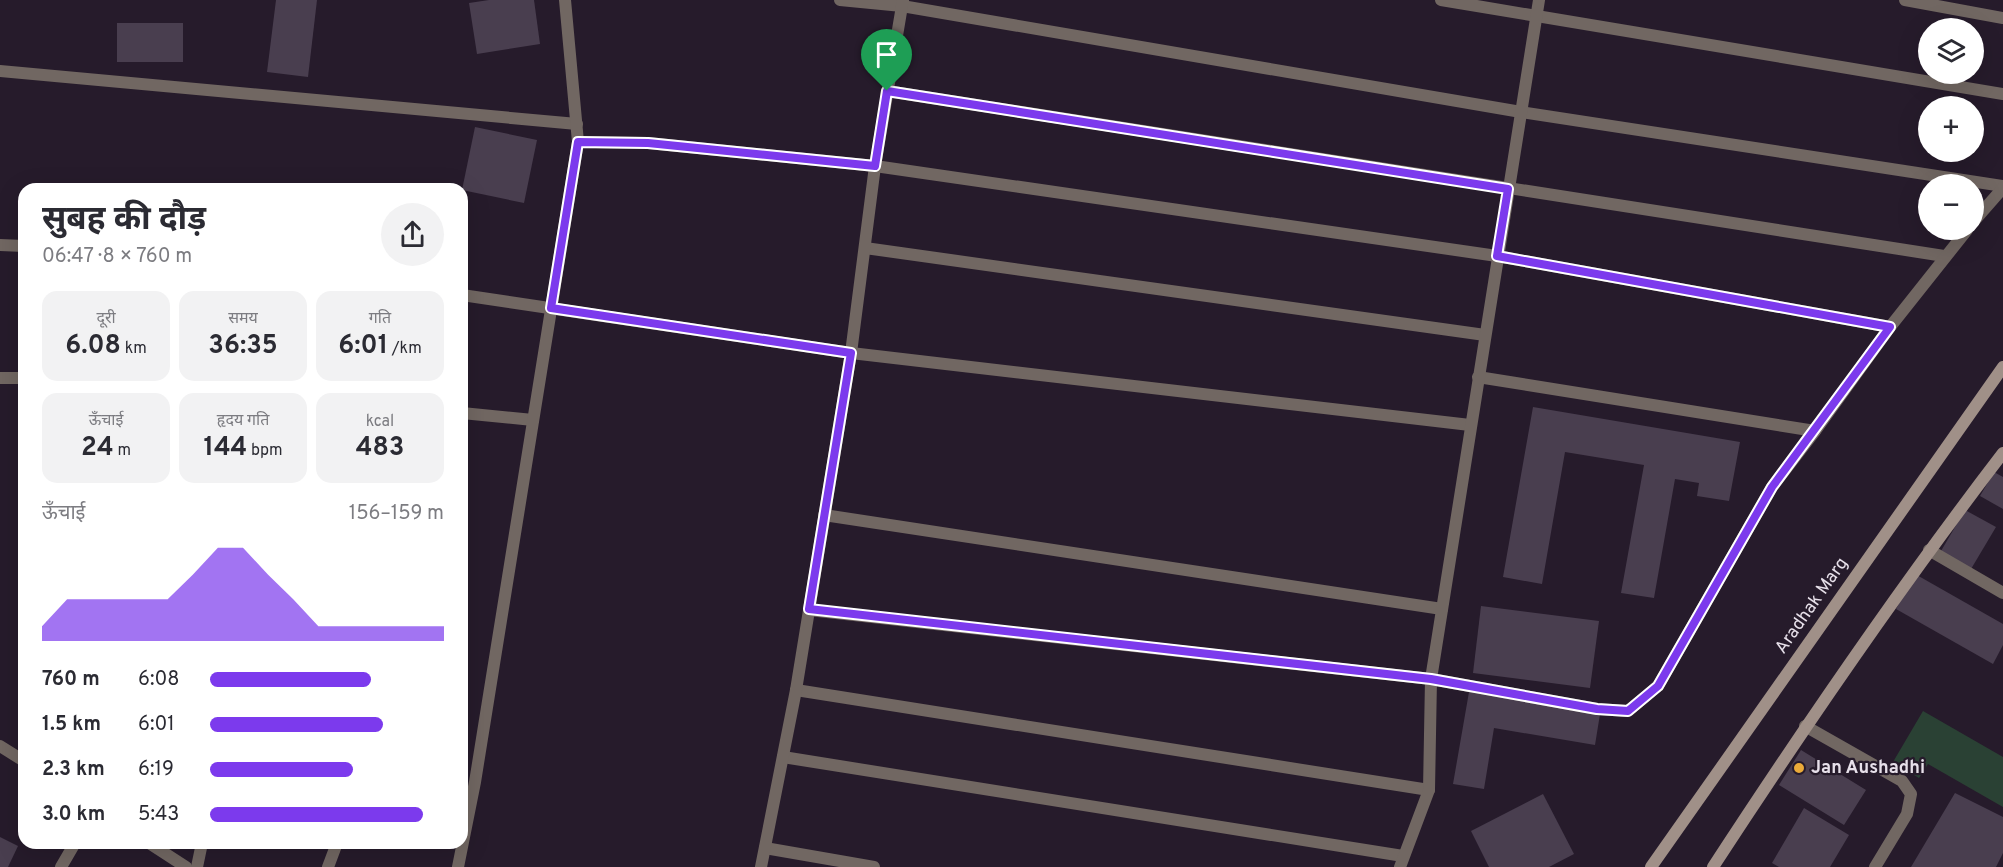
<!DOCTYPE html>
<html lang="hi">
<head>
<meta charset="utf-8">
<style>
  :root { --surface:#fff; --page:#f2f2f3; --text:#2b2b33; --muted:#7c7c81; --accent:#7c3aed }
  body { margin:0; font-family:Overpass,"Noto Sans Devanagari",sans-serif; background:var(--page); color:var(--text); height:100vh; display:flex; flex-direction:column; font-size:22px; white-space:nowrap }
  * { box-sizing:border-box; margin:0 }
  p { font-size:20px; color:var(--muted) }
  .icon { flex:none; width:33px; height:33px; fill:none; stroke:currentColor; stroke-width:2; stroke-linecap:round; stroke-linejoin:round }
  .map { position:relative; flex:1; overflow:hidden }
  .side { position:absolute; left:18px; top:183px; width:450px; height:666px; display:flex; flex-direction:column; background:var(--surface); border-radius:18px; box-shadow:0 6px 24px #0002 }
  .side>* { flex:none }
  .controls { position:absolute; left:1918px; top:18px; display:grid; gap:12px }
  .controls a { display:grid; place-items:center; width:66px; height:66px; border-radius:50%; background:var(--surface); box-shadow:0 6px 24px #0002; font-size:30px }
  .pin { position:absolute; display:grid; place-items:center; width:51px; height:51px; color:#fff; margin:-62px -26px; border-radius:50% 50% 50% 0; rotate:-45deg; box-shadow:0 0 6px #0007 }
  .pin .icon { rotate:45deg }
  .round { display:grid; place-items:center; flex:none; width:63px; height:63px; border-radius:32px; background:var(--page) }
  .headline { display:flex; align-items:center; justify-content:space-between; height:102px; padding:0 24px }
  h1 { font-size:33px; font-weight:700; line-height:45px }
  .metrics { display:grid; grid-template-columns:repeat(3,1fr); gap:9px; height:102px; padding:6px 24px }
  .metrics div { display:grid; align-content:center; border-radius:15px; background:var(--page); text-align:center }
  .metrics b { font-size:26px; font-weight:700 }
  .metrics small { font-size:16px; font-weight:400 }
  .metrics p { font-size:16px }
  .chart { height:168px; padding:12px 24px }
  .chart p { display:flex; justify-content:space-between }
  .chart svg { width:100%; height:108px; margin-top:6px; fill:var(--accent); opacity:.7 }
  ul { padding:0 24px; list-style:none; font-size:20px }
  li { display:grid; grid-template-columns:96px 72px 1fr; align-items:center; height:45px }
  li i { height:15px; border-radius:8px; background:var(--accent) }
  .map>svg:first-child { display:block }
  .green { fill:#2a4134 }
  .building { fill:#493e4f }
  .lines { fill:none; stroke-linecap:round; stroke-linejoin:round }
  .minor { stroke:#716762; stroke-width:12 }
  .secondary { stroke:#a09088; stroke-width:12 }
  .route-casing { stroke:#fff; stroke-width:12 }
  .route { stroke:#7c3aed; stroke-width:8 }
  .poi-dot { fill:#eaaa39; stroke:#261b2b; stroke-width:2 }
  .labels { text-anchor:middle; dominant-baseline:central; stroke-width:4.5; stroke-linejoin:round; paint-order:stroke }
  .street-label { font-size:18px; fill:#e7e0ea; stroke:#261b2b }
  .poi-label { font-size:18px; font-weight:bold; fill:#e7e0ea; stroke:#261b2b; text-anchor:start }
</style>
</head>
<body>
<div class="map">
<svg width="2003" height="867" viewBox="0 0 2003 867">
  <rect width="100%" height="100%" fill="#261b2b"/>
  <path class="green" d="M1923 711 2003 757V807L1928 764 1919 778 1893 762Z"/>
  <g class="building">
    <path d="M276 0H317L308 77 267 72Z"/>
    <path d="M489 0H534L540 44 477 54 469 3Z"/>
    <rect x="117" y="23" width="66" height="39"/>
    <path d="M475 127 537 140 524 203 462 190Z"/>
    <path d="M1533 407 1740 442 1729 501 1697 496 1699 483 1675 479 1654 598 1621 593 1644 465 1565 452 1542 584 1503 577Z"/>
    <path d="M1994 472 2003 477V509L1980 496Z"/>
    <path d="M1965 510 1996 527 1971 569 1941 551Z"/>
    <path d="M1915 574 2003 624V645L1993 664 1896 609Z"/>
    <path d="M1481 606 1599 621 1590 688 1473 673Z"/>
    <path d="M1469 692 1600 714 1595 745 1494 728 1484 789 1453 784Z"/>
    <path d="M1801 750 1866 790 1844 825 1779 785Z"/>
    <path d="M1955 793 2003 817V853L1996 867H1911Z"/>
    <path d="M1543 794 1574 854 1549 867H1489L1471 831Z"/>
    <path d="M1804 808 1849 835 1830 867H1779L1772 863Z"/>
    <path d="M0 837 18 846 8 867H0Z"/>
  </g>
  <g class="lines">
    <g class="minor">
      <path d="M840 0 902 6 1521 112 2003 186"/>
      <path d="M1441 0 2003 94"/>
      <path d="M1905 0 2003 18"/>
      <path d="M0 71 577 124"/>
      <path d="M887 91 1944 256"/>
      <path d="M578 142 648 143 875 166 1497 256 1890 327"/>
      <path d="M1974 221 2003 188"/>
      <path d="M0 245 24 246"/>
      <path d="M865 248 1485 335"/>
      <path d="M462 295 851 353 1470 425"/>
      <path d="M1478 377 1815 431 1890 327 1967 230"/>
      <path d="M0 378H24"/>
      <path d="M462 413 533 420"/>
      <path d="M824 515 1442 609"/>
      <path d="M1929 550 2003 593"/>
      <path d="M809 610 1431 679 1597 709 1628 711 1658 686 1772 487 1815 431"/>
      <path d="M796 690 1429 790"/>
      <path d="M1805 726 1902 781 1911 794 1907 814 1875 867"/>
      <path d="M0 746 24 761"/>
      <path d="M783 757 1403 856"/>
      <path d="M149 843 186 867"/>
      <path d="M765 848 874 867"/>
      <path d="M61 867 75 843"/>
      <path d="M197 867 202 843"/>
      <path d="M328 867 337 843"/>
      <path d="M458 867 475 782 578 142 565 0"/>
      <path d="M761 867 796 690 851 353 875 166 903 0"/>
      <path d="M1400 867 1429 790 1431 679 1539 0"/>
    </g>
    <g class="secondary">
      <path d="M1651 867 2003 367"/>
      <path d="M1713 867C1805 726 1900 587 2003 453"/>
    </g>
  </g>
  <g class="lines">
    <defs>
      <path id="route" d="M887 91 1508 189 1497 256 1890 327 1772 487 1658 686 1628 711 1597 709 1431 679 809 609 851 353 551 308 578 142 648 143 875 166Z"/>
    </defs>
    <use href="#route" class="route-casing"/>
    <use href="#route" class="route"/>
  </g>
  <circle class="poi-dot" cx="1799" cy="768" r="6"/>
  <g class="labels">
    <g class="street-label">
      <text transform="translate(1812 606) rotate(-55)">Aradhak Marg</text>
    </g>
    <g class="poi-label">
      <text x="1811" y="768">Jan Aushadhi</text>
    </g>
  </g>
</svg>
<div class="controls">
<a><svg class="icon" aria-label="layers" viewBox="0 0 24 24"><path d="M12 4l9 5-9 5-9-5zM3 14l9 5 9-5"/></svg></a>
<a>+</a>
<a>−</a>
</div>
<div class="pin" style="left:887px;top:91px;background:#1e9e55"><svg class="icon" aria-label="arrive" viewBox="0 0 24 24"><path d="M6 21V4h12l-3 4 3 4H6"/></svg></div>
<section class="side">
<div class="headline"><div><h1>सुबह की दौड़</h1><p>06:47 · 8 × 760 m</p></div><a class="round"><svg class="icon" aria-label="share" viewBox="0 0 24 24"><path d="M12 15V3M7 8l5-5 5 5M5 13v7h14v-7"/></svg></a></div>
<div class="metrics">
<div><p>दूरी</p><b>6.08<small> km</small></b></div>
<div><p>समय</p><b>36:35</b></div>
<div><p>गति</p><b>6:01<small> /km</small></b></div>
</div>
<div class="metrics">
<div><p>ऊँचाई</p><b>24<small> m</small></b></div>
<div><p>हृदय गति</p><b>144<small> bpm</small></b></div>
<div><p>kcal</p><b>483</b></div>
</div>
<div class="chart"><p><span>ऊँचाई</span>156–159 m</p>
<svg viewBox="0 0 160 44" preserveAspectRatio="none"><path d="M0 44V38L10 27L20 27L30 27L40 27L50 27L60 17L70 6L80 6L90 17L100 27L110 38L120 38L130 38L140 38L150 38L160 38V44z"/></svg>
</div>
<ul>
<li><b>760 m</b>6:08<i style="width:69%"></i></li>
<li><b>1.5 km</b>6:01<i style="width:74%"></i></li>
<li><b>2.3 km</b>6:19<i style="width:61%"></i></li>
<li><b>3.0 km</b>5:43<i style="width:91%"></i></li>
</ul>
</section>
</div>
</body>
</html>
